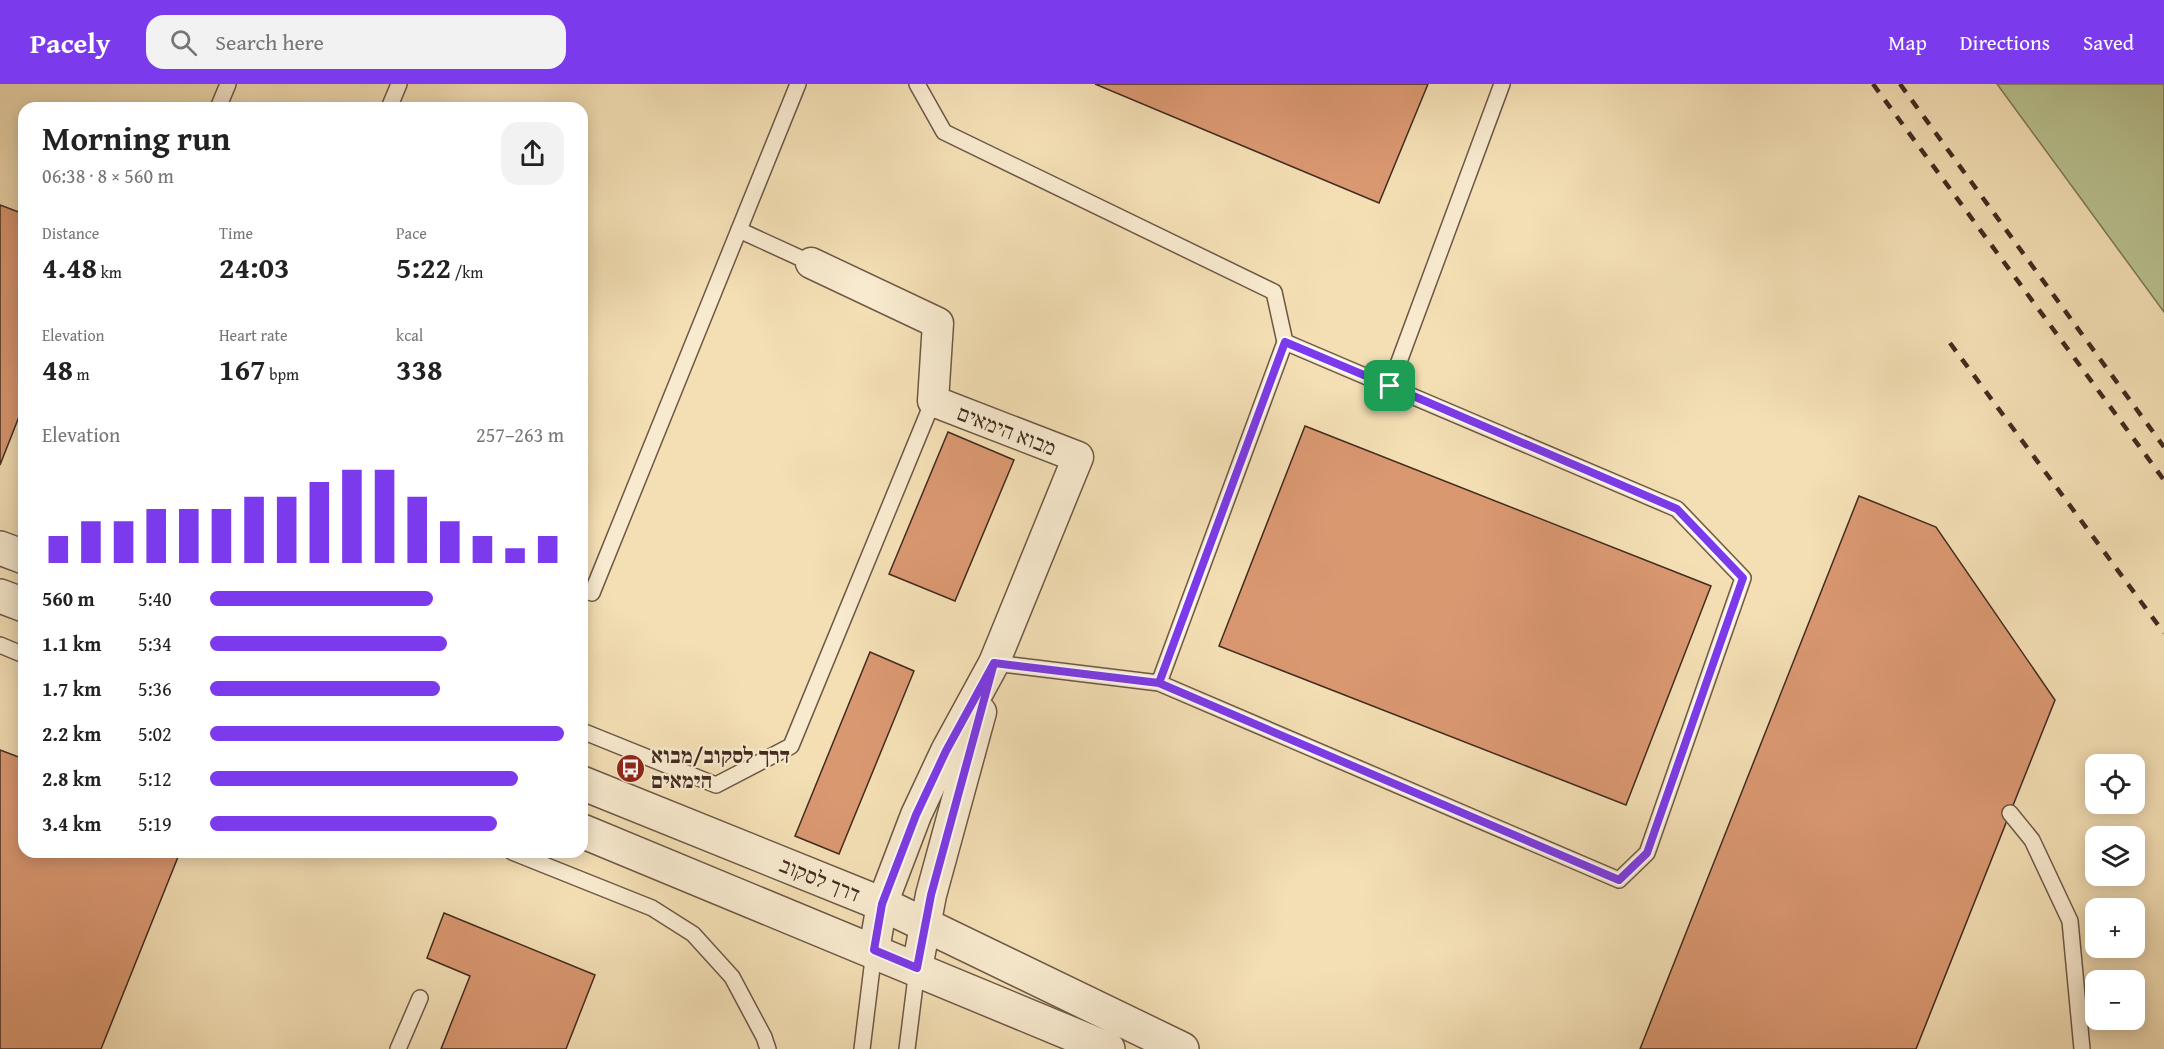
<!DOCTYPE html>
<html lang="en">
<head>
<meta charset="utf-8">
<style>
  :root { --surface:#fff; --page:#f2f2f2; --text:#222; --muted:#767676; --accent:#7c3aed }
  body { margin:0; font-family:"Gentium Book Plus","Frank Ruhl Libre",serif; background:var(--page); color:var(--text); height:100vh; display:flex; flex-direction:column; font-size:22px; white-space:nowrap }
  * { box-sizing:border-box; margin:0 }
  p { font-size:20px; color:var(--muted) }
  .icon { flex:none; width:33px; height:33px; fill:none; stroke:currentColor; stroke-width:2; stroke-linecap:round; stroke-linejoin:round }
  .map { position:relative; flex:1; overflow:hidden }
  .sheet { position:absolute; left:18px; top:18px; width:570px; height:756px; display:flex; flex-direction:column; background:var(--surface); border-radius:18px; box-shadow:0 3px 15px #0003 }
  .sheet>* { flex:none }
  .buttons { position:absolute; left:2085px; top:670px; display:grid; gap:12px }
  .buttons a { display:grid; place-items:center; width:60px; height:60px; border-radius:12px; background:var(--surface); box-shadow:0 3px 15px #0003; font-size:30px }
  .pin { position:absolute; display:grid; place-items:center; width:51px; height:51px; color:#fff; margin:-26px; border-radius:12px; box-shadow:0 3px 9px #0006 }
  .round { display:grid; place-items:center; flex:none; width:63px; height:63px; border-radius:18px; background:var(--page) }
  .overview { display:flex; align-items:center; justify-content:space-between; height:102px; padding:0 24px }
  h1 { font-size:33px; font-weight:800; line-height:45px }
  .metrics { display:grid; grid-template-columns:repeat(3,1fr); gap:9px; height:102px; padding:6px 24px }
  .metrics div { display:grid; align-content:center }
  .metrics b { font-size:30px; font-weight:800 }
  .metrics small { font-size:16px; font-weight:400 }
  .metrics p { font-size:16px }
  .chart { height:168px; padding:12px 24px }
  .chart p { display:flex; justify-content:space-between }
  .chart svg { width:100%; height:108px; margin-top:6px; stroke:var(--accent); stroke-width:6 }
  ul { padding:0 24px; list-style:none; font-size:20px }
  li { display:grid; grid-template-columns:96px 72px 1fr; align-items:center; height:45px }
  li i { height:15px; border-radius:8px; background:var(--accent) }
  header { display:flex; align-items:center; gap:36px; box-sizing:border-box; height:84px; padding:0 30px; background:var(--accent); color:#fff }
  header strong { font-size:28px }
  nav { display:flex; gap:33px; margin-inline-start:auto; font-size:21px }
  .search { width:420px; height:54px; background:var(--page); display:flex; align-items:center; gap:15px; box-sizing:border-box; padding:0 21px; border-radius:18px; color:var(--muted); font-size:22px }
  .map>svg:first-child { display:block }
  .green { fill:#b8c290; stroke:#7d7658; stroke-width:1.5 }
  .building { fill:#da9871; stroke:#422b21; stroke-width:1.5 }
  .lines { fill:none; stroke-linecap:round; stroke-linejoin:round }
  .service-casing { stroke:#6e5846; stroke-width:18 }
  .minor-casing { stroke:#6e5846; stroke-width:33 }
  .tertiary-casing { stroke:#6e5846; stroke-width:36 }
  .service { stroke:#f8eacf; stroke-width:15 }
  .minor { stroke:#f8eacf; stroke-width:30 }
  .tertiary { stroke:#f8eacf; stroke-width:33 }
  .rail { stroke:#422b21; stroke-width:4.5; stroke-dasharray:10 10; stroke-linecap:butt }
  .route-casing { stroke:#fff; stroke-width:12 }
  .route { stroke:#7c3aed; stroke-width:8 }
  .labels { text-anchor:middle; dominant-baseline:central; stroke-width:4.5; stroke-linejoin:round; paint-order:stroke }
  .street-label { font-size:22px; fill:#422b21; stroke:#f8eacf }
  .poi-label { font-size:22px; font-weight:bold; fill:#422b21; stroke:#f8eacf; text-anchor:start }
</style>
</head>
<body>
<header>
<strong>Pacely</strong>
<div class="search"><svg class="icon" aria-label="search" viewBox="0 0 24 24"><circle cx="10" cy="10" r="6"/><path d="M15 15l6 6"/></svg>Search here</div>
<nav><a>Map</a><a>Directions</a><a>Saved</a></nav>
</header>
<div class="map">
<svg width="2164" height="965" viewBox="0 0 2164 965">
  <rect width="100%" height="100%" fill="#f4dfb5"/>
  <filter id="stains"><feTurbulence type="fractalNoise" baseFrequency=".00333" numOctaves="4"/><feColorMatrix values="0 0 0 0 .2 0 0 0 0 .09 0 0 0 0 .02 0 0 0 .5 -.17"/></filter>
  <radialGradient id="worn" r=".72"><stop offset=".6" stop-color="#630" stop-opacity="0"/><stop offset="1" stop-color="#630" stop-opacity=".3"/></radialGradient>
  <path class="green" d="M1997 0H2164V228Z"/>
  <g class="building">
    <path d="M1095 0H1428L1379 119Z"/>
    <path d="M0 121 24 130V320L0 381Z"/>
    <path d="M1305 342 1711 502 1626 721 1219 562Z"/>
    <path d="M948 348 1014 376 955 517 889 490Z"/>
    <path d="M1859 412 1936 443 2055 616 1916 965H1640Z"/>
    <path d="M870 568 914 587 839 770 795 752Z"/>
    <path d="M0 666 24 675V768H180L101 965H0Z"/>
    <path d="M444 829 595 891 566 965H441L470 892 427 874Z"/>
  </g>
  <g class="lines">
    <defs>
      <g id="service">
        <path d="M917 0 944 48 1274 208 1285 258"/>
        <path d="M218 24 228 0"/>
        <path d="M389 24 399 0"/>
        <path d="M739 146 811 179"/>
        <path d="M1390 302 1502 0"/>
        <path d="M582 505 592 509 798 0"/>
        <path d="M0 561 24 571"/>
        <path d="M994 579 1159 599 1619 796 1647 769 1743 494 1677 425 1285 258 1159 599"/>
        <path d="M582 647 716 701 791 662 933 317"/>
        <path d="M2010 729 2032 756 2070 837 2082 965"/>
        <path d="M512 768 652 824 693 850 732 893 764 953 768 965"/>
        <path d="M398 965 420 914"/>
        <path d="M862 965 874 867"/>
        <path d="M907 965 917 885"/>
      </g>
      <g id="minor">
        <path d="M811 179 938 239 933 317 1078 373 994 579 946 667 916 731 882 820 874 866"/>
        <path d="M917 884 931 811 981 628"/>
      </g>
      <g id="tertiary">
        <path d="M0 464 24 473"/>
        <path d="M0 512 24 521"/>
        <path d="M582 699 882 820 1182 965"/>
        <path d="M582 747 1108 965"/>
      </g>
    </defs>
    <use href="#service" class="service-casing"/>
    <use href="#minor" class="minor-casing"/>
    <use href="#tertiary" class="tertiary-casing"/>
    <use href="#service" class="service"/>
    <use href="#minor" class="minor"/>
    <use href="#tertiary" class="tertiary"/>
    <g class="rail">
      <path d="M1873 0 2164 396"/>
      <path d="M1900 0 2164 363"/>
      <path d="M1950 259 2164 549"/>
    </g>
  </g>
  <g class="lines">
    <defs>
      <path id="route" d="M1390 302 1285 258 1159 599 994 579 946 667 916 731 882 820 874 866 917 884 931 811 994 579 1159 599 1619 796 1647 769 1743 494 1677 425 1390 302"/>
    </defs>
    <use href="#route" class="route-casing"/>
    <use href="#route" class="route"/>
  </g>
  <defs>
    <symbol id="bus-disc" viewBox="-11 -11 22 22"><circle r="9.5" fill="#8f2418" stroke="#f8eacf"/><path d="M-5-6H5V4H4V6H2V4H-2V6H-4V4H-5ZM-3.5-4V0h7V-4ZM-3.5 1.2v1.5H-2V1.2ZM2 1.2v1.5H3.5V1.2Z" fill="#fff"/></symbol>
  </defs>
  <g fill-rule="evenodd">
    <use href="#bus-disc" x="614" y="668" width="33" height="33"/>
  </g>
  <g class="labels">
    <g class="street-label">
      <text transform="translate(1007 346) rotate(21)">מבוא הימאים</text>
      <text transform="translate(820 795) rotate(22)">דרך לסקוב</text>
    </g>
    <g class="poi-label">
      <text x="651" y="671">דרך לסקוב/מבוא<tspan x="651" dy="25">הימאים</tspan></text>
    </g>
  </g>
  <rect width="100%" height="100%" filter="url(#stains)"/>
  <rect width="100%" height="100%" fill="url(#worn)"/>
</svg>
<div class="buttons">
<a><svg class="icon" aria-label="locate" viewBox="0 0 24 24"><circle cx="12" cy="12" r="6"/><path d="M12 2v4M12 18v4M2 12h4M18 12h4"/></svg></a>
<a><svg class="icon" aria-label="layers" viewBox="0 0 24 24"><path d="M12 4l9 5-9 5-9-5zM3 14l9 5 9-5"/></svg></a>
<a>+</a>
<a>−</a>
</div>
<div class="pin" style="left:1390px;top:302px;background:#1e9e55"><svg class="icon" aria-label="arrive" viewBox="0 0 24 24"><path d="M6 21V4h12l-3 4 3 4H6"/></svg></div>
<section class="sheet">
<div class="overview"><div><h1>Morning run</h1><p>06:38 · 8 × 560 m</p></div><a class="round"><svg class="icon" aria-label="share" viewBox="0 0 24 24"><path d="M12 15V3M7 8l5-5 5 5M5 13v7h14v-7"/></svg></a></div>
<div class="metrics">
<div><p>Distance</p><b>4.48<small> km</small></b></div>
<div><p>Time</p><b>24:03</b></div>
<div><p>Pace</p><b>5:22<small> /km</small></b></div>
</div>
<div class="metrics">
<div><p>Elevation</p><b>48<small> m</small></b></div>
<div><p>Heart rate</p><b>167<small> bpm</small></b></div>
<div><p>kcal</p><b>338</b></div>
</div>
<div class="chart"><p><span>Elevation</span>257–263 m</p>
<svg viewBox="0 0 160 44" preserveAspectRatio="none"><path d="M5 44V33M15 44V27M25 44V27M35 44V22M45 44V22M55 44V22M65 44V17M75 44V17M85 44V11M95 44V6M105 44V6M115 44V17M125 44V27M135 44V33M145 44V38M155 44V33"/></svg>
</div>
<ul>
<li><b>560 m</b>5:40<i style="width:63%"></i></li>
<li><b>1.1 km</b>5:34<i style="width:67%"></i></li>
<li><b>1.7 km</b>5:36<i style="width:65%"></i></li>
<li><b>2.2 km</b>5:02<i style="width:100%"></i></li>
<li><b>2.8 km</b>5:12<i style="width:87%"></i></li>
<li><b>3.4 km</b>5:19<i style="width:81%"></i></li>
</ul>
</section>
</div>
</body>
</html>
